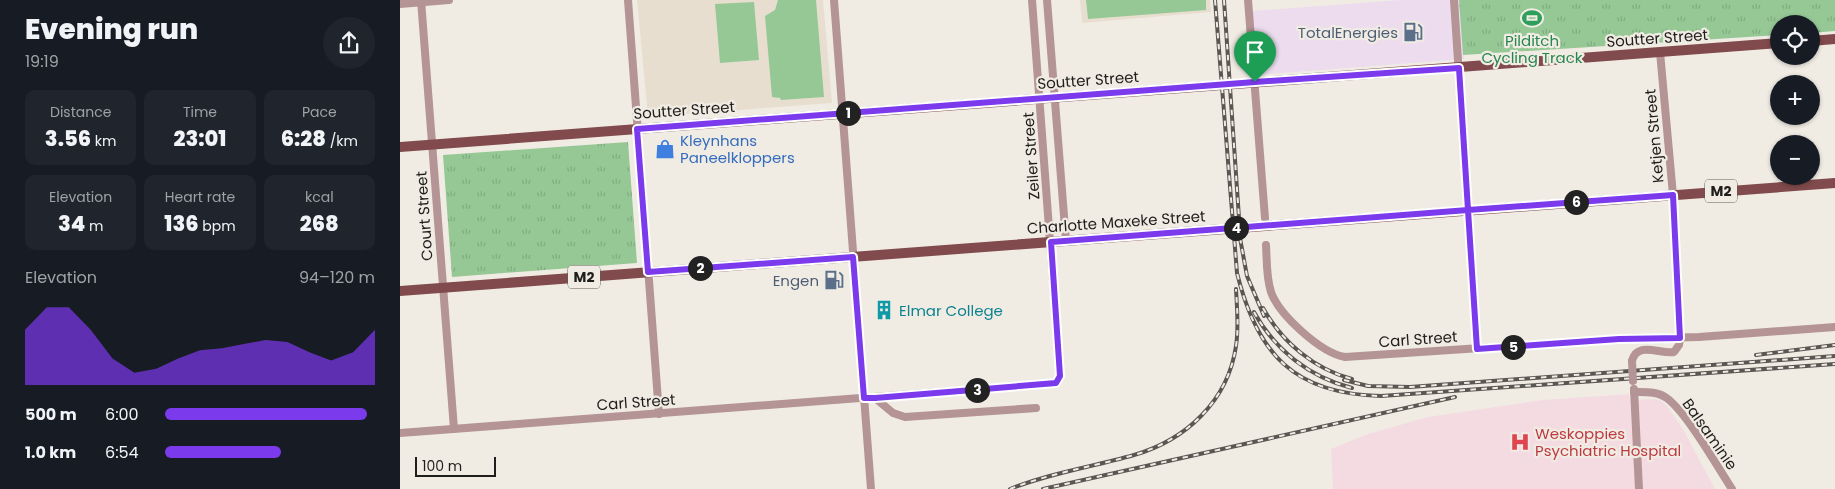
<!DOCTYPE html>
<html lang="en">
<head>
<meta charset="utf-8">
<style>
  :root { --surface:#171b24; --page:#20242c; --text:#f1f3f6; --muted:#9ea1a6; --accent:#7c3aed }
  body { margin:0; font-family:Poppins,sans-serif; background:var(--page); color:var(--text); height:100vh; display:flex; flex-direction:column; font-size:19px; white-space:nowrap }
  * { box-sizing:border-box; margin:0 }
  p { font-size:16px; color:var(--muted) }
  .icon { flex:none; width:28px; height:28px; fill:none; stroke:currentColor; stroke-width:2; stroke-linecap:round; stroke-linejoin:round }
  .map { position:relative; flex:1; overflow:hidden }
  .sheet { display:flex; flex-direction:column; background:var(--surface); width:400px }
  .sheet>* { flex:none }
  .controls { position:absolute; left:1370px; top:15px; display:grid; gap:10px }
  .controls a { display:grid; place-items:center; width:50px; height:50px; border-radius:50%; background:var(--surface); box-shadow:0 1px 4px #0004; font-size:25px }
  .scale { position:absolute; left:15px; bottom:12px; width:81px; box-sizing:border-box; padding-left:5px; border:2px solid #201e1b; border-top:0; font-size:14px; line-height:18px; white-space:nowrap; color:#201e1b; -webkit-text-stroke:4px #f0ece4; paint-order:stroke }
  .pin { position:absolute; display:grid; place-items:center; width:42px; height:42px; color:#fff; margin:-51px -21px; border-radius:50% 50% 50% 0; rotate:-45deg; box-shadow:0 0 5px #0007 }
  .pin .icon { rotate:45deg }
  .km { position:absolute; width:25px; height:25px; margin:-12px; border-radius:50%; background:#222; color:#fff; font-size:14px; line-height:25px; text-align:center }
  .round { display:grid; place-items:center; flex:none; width:52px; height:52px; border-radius:26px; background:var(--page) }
  .overview { display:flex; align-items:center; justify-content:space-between; height:85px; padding:0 25px }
  h1 { font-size:28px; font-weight:800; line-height:38px }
  .figures { display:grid; grid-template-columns:repeat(3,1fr); gap:8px; height:85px; padding:5px 25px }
  .figures div { display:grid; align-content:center; border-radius:10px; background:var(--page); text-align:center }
  .figures b { font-size:21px; font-weight:800 }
  .figures small { font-size:14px; font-weight:400 }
  .figures p { font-size:14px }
  .chart { height:140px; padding:10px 25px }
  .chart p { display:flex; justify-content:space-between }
  .chart svg { width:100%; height:90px; margin-top:5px; fill:var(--accent); opacity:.7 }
  ul { padding:0 25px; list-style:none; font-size:16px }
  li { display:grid; grid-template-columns:80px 60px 1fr; align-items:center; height:38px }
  li i { height:12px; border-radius:6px; background:var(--accent) }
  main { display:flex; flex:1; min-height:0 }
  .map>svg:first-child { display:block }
  .commercial { fill:#ecdcee }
  .built { fill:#e7ded0 }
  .medical { fill:#f4dbe2 }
  .grass { fill:#96c896 }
  .park { fill:url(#park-tufts) }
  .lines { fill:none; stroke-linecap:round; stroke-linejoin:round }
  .minor { stroke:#b49494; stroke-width:8 }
  .major { stroke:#814a4c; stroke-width:10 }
  .rail-casing { stroke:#5a5753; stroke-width:4 }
  .rail { stroke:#f0ece4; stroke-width:2; stroke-dasharray:5.5; stroke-linecap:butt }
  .minor-bridge { stroke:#b49494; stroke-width:8 }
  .route-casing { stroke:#fff; stroke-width:10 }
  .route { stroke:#7c3aed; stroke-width:6 }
  .labels { text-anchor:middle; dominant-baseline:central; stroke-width:4.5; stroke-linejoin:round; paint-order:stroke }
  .shield { fill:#f0ece4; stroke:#5e5c57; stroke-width:1 }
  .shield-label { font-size:14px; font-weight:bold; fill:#201e1b }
  .service-label { font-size:15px; fill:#4e5e75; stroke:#f0ece4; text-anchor:end }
  .street-label { font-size:15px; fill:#201e1b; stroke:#f0ece4 }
  .leisure-label { font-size:15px; fill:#27864d; stroke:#f0ece4 }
  .shop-label { font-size:15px; fill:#366cbe; stroke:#f0ece4; text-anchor:start }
  .culture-label { font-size:15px; fill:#0d838f; stroke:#f0ece4; text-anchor:start }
  .health-label { font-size:15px; fill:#be3a42; stroke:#f0ece4; text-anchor:start }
</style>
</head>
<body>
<main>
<section class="sheet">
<div class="overview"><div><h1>Evening run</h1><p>19:19</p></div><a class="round"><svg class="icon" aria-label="share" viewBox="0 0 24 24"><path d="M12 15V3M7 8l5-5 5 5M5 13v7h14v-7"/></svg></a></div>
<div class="figures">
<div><p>Distance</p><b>3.56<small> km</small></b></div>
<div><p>Time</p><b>23:01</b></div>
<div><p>Pace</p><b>6:28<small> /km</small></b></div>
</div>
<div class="figures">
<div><p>Elevation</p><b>34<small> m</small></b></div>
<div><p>Heart rate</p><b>136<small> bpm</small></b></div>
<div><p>kcal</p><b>268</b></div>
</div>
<div class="chart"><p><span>Elevation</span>94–120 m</p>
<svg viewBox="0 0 160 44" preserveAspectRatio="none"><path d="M0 44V17L10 6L20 6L30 17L40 31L50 38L60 36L70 31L80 27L90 26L100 24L110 22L120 23L130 28L140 32L150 28L160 17V44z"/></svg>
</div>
<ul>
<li><b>500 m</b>6:00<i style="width:96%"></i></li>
<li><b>1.0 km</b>6:54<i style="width:55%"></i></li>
</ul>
</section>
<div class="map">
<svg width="1435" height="489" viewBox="0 0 1435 489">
  <defs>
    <pattern id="park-tufts" width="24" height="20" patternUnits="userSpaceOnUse" patternTransform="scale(1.25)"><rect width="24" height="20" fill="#96c896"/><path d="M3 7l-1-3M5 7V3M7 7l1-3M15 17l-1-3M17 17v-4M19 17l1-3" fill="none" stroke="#81ab81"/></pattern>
  </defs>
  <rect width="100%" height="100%" fill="#f0ece4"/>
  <path class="commercial" d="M1000 0H1059L1064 59 857 75 852 11Z"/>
  <g class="built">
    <path d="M237 0H423L432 103 248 117Z"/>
    <path d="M680 0H810L811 12 682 23Z"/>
  </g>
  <path class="medical" d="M1229 394 1230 400 1253 399 1260 400 1267 406 1283 429 1315 489H933L931 449 968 434 1028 417 1143 400Z"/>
  <g class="grass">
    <path d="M378 0H416L424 97 381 100 380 98 372 97 365 16 375 10Z"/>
    <path d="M686 0H806V10L688 19Z"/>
    <path d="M354 2 359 60 320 63 315 4Z"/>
  </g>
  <g class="park">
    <path d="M1059 0H1435V31L1411 33V24H1379V35L1063 55Z"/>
    <path d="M228 142 237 263 52 277 43 155Z"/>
  </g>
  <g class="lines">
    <g class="minor">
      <path d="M21 0 54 429"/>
      <path d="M228 0 259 414"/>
      <path d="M434 0 471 489"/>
      <path d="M647 0 666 241"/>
      <path d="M848 0 865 218"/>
      <path d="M1054 0 1077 349"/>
      <path d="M0 4 49 0"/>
      <path d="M866 245C867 260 866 277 871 292 879 315 921 353 945 357L1219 339 1299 337 1435 327"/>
      <path d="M1232 361C1237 341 1259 354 1274 352L1279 345 1280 338 1273 195 1260 52"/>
      <path d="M1234 389 1239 489"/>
      <path d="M1234 392C1245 392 1258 391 1268 399 1288 415 1317 466 1332 489"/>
      <path d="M475 398 493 413 505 417 636 408"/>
      <path d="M0 433 656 383 660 376 632 0"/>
    </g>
    <g class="major">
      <path d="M1411 41 1435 39"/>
      <path d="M0 147 1379 43"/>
      <path d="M0 291 1435 183"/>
    </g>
    <defs>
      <g id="rail">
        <path d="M815 0 837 273C857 354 894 394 981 396L1435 364"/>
        <path d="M824 0 839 218"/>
        <path d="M840 238 847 276 864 316"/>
        <path d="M863 308C882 342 914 369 952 379"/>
        <path d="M854 312C875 350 909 377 952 388"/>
        <path d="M1356 355 1435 345"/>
        <path d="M944 380 968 386 1010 387 1435 356"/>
        <path d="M610 489C650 473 692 467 734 455 786 440 828 401 836 346 839 327 837 308 836 289"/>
        <path d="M643 489 1055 397"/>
      </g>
    </defs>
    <use href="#rail" class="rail-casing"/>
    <use href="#rail" class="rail"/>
    <path class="minor-bridge" d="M1232 361 1233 381"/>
  </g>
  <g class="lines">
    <defs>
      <path id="route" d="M855 82 237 129 248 272 453 257 464 398H475L656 383 660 376 651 242 1068 210 1077 349 1219 339 1280 338 1273 195 1068 210 1059 68 855 82"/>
    </defs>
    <use href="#route" class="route-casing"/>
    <use href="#route" class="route"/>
  </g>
  <defs>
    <symbol id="stadium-bare" viewBox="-9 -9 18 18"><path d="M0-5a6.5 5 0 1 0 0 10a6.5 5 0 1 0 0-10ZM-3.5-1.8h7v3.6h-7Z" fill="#2e9e5b" stroke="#f0ece4" stroke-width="2.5" paint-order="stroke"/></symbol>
    <symbol id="fuel-bare" viewBox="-9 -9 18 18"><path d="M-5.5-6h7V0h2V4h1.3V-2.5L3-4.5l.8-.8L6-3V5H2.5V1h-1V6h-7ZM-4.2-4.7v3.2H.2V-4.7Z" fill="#5c6f8a" stroke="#f0ece4" stroke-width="2.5" paint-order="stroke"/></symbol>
    <symbol id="shop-bare" viewBox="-9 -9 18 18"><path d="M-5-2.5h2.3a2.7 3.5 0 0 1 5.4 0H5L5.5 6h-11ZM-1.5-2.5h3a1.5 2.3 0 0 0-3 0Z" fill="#3f7fe0" stroke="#f0ece4" stroke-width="2.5" paint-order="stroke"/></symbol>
    <symbol id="building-bare" viewBox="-9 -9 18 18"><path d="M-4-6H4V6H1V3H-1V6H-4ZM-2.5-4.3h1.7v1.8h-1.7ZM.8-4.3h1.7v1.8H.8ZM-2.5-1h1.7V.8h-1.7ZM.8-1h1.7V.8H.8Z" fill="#0f9aa8" stroke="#f0ece4" stroke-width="2.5" paint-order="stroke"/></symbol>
    <symbol id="hospital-bare" viewBox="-9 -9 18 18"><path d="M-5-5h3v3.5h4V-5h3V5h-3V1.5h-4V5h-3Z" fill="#e0444e" stroke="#f0ece4" stroke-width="2.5" paint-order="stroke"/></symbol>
  </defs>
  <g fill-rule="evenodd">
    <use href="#stadium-bare" x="1118" y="4" width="28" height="28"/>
    <use href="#fuel-bare" x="999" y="18" width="28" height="28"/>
    <use href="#shop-bare" x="251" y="135" width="28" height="28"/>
    <use href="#fuel-bare" x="420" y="266" width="28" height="28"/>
    <use href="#building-bare" x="470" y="296" width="28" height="28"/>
    <use href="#hospital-bare" x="1106" y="428" width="28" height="28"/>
  </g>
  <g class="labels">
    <g class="shield">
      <rect x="1305" y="179.5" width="32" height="23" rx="4"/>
      <rect x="168" y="265.5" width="32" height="23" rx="4"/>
    </g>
    <g class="shield-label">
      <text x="1321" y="191">M2</text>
      <text x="184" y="277">M2</text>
    </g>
    <g class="service-label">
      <text x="998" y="32">TotalEnergies</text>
      <text x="419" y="280">Engen</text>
    </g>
    <g class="street-label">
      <text transform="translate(1257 38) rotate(-4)">Soutter Street</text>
      <text transform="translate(688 80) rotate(-4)">Soutter Street</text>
      <text transform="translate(284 110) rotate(-4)">Soutter Street</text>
      <text transform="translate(1254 136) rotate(-95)">Ketjen Street</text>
      <text transform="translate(631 156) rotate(-94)">Zeiler Street</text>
      <text transform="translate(24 216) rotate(-94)">Court Street</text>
      <text transform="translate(716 222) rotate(-4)">Charlotte Maxeke Street</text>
      <text transform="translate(1018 339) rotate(-4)">Carl Street</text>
      <text transform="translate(236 402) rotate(-4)">Carl Street</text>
      <text transform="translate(1310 434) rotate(55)">Balsaminie</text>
    </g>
    <g class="leisure-label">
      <text x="1132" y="40">Pilditch<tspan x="1132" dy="17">Cycling Track</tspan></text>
    </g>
    <g class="shop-label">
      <text x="280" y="140">Kleynhans<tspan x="280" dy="17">Paneelkloppers</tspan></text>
    </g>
    <g class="culture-label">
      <text x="499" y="310">Elmar College</text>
    </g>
    <g class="health-label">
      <text x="1135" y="433">Weskoppies<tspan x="1135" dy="17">Psychiatric Hospital</tspan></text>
    </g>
  </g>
</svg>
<div class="controls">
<a><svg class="icon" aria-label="locate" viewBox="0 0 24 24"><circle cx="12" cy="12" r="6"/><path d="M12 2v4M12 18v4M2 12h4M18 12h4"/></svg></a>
<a>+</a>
<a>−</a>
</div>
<div class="scale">100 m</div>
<div class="pin" style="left:855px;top:82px;background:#1e9e55"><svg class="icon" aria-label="arrive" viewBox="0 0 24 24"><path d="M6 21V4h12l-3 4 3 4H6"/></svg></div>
<b class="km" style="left:448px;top:113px">1</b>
<b class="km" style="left:300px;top:268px">2</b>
<b class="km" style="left:577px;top:390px">3</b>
<b class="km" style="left:836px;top:228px">4</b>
<b class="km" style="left:1113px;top:347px">5</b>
<b class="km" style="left:1176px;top:202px">6</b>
</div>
</main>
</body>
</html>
